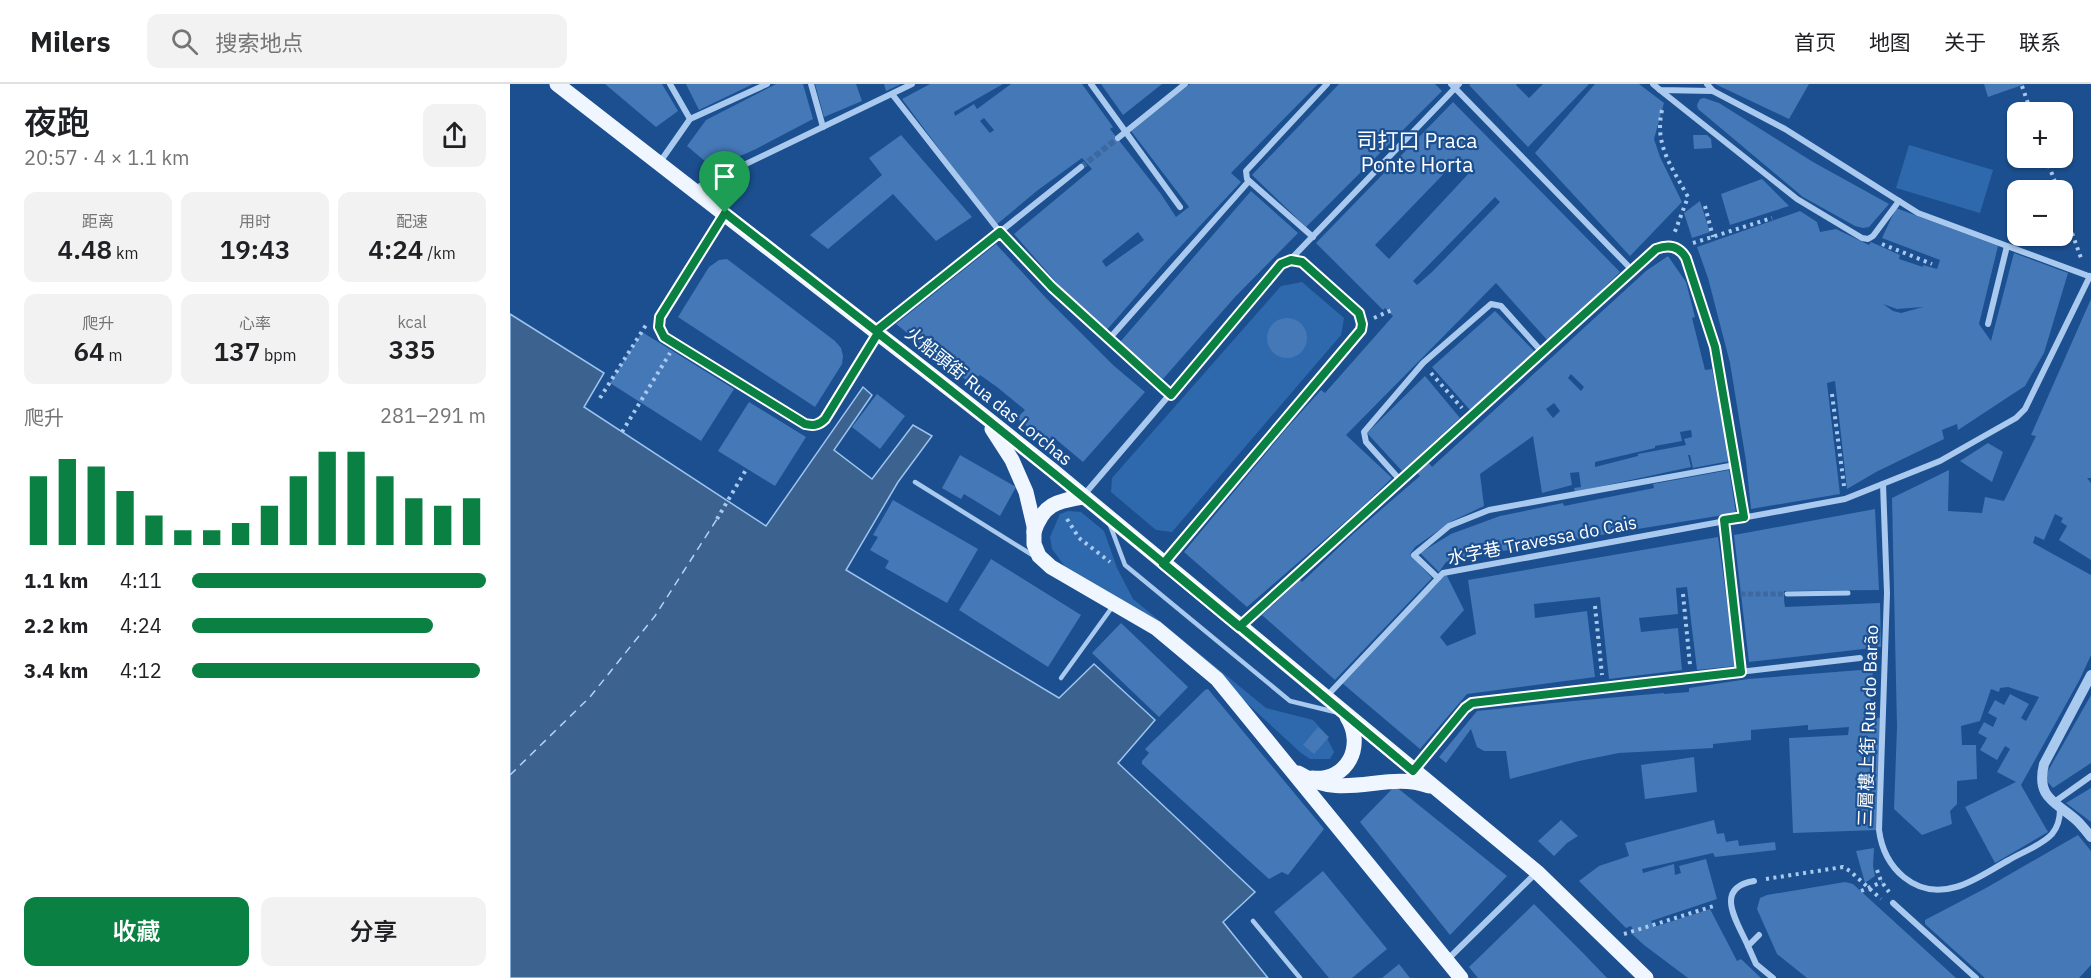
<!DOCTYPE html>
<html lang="zh">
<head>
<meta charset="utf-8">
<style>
  :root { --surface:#fff; --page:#f2f2f2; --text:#202124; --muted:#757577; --line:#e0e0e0; --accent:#0b8043 }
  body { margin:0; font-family:"IBM Plex Sans","Noto Sans SC",sans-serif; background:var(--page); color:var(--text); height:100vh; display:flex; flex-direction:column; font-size:22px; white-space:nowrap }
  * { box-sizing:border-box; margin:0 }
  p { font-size:20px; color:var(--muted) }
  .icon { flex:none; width:33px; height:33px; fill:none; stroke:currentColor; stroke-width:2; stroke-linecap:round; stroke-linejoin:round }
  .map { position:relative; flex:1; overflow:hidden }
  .side { display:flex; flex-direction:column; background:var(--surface); width:510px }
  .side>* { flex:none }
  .tools { position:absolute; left:1497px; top:18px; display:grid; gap:12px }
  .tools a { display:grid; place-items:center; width:66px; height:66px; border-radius:12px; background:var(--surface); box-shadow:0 2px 4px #0004; font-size:30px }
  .pin { position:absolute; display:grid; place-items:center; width:51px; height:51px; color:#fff; margin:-62px -26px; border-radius:50% 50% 50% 0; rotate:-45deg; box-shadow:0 0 6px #0007 }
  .pin .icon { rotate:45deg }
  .round { display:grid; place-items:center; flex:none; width:63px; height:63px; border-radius:12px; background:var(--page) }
  .summary { display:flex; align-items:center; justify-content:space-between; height:102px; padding:0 24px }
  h1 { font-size:33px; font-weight:600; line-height:45px }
  .figures { display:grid; grid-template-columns:repeat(3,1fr); gap:9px; height:102px; padding:6px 24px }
  .figures div { display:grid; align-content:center; border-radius:12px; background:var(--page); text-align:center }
  .figures b { font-size:26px; font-weight:600 }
  .figures small { font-size:16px; font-weight:400 }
  .figures p { font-size:16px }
  .chart { height:168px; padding:12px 24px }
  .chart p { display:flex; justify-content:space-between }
  .chart svg { width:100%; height:108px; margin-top:6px; stroke:var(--accent); stroke-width:6 }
  .primary-button { display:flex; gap:12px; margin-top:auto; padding:12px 24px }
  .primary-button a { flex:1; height:69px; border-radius:12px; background:var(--accent); color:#fff; font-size:24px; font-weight:600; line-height:69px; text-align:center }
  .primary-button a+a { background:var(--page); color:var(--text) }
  ul { padding:0 24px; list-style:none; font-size:20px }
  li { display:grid; grid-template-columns:96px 72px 1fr; align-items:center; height:45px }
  li i { height:15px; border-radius:8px; background:var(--accent) }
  header { display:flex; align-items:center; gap:36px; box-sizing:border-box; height:84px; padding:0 30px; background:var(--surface); border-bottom:2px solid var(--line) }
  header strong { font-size:28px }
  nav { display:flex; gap:33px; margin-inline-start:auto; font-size:21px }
  .search { width:420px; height:54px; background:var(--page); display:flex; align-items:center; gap:15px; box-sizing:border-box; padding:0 21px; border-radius:12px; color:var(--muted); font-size:22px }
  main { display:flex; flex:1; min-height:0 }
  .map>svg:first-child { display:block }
  .green { fill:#2e69ad }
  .water { fill:#3c6290; stroke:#9cc4f0; stroke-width:1.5 }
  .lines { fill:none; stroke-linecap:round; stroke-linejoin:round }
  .ferry { stroke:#b5d3f5; stroke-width:1.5; stroke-dasharray:8 6; stroke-linecap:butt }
  .building { fill:#4478b7; fill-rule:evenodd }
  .pedestrian-tunnel { stroke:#3d69a0; stroke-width:5; stroke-dasharray:5 2.5; stroke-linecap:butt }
  .minor-tunnel { stroke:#3d69a0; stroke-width:6; stroke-dasharray:6 3; stroke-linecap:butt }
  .path { stroke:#a9c9ee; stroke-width:4; stroke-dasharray:3 4.5; stroke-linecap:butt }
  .service { stroke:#a9c9ee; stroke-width:4.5 }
  .pedestrian { stroke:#a9c9ee; stroke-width:5 }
  .minor { stroke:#a9c9ee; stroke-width:6 }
  .tertiary { stroke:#a9c9ee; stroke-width:10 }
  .primary { stroke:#f0f6ff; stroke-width:15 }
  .route-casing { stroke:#fff; stroke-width:12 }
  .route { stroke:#0b8043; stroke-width:8 }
  .labels { text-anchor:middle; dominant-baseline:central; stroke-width:4.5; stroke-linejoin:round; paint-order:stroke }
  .street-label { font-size:18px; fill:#fff; stroke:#1b4f8f }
  .quarter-label { font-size:21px; fill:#fff; stroke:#1b4f8f }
</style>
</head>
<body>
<header>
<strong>Milers</strong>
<div class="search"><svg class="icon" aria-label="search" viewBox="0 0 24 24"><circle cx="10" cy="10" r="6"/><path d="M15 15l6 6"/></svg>搜索地点</div>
<nav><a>首页</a><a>地图</a><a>关于</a><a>联系</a></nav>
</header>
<main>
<section class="side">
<div class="summary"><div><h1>夜跑</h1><p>20:57 · 4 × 1.1 km</p></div><a class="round"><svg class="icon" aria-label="share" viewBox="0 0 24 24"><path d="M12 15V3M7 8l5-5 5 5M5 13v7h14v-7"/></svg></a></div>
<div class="figures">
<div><p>距离</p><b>4.48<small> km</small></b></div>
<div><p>用时</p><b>19:43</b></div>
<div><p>配速</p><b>4:24<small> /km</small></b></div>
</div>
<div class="figures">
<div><p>爬升</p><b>64<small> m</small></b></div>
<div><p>心率</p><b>137<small> bpm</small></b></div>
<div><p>kcal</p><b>335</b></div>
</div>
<div class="chart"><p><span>爬升</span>281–291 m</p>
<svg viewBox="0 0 160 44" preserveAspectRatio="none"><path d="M5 44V16M15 44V9M25 44V12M35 44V22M45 44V32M55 44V38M65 44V38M75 44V35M85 44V28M95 44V16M105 44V6M115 44V6M125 44V16M135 44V25M145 44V28M155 44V25"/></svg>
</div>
<ul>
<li><b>1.1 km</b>4:11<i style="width:100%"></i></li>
<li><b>2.2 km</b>4:24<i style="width:82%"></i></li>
<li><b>3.4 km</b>4:12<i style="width:98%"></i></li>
</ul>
<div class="primary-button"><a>收藏</a><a>分享</a></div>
</section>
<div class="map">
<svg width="1581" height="894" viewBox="0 0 1581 894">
  <rect width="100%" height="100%" fill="#1b4f8f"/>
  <g class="green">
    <path d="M1399 61 1483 86 1470 129 1386 104Z"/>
    <path d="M792 198 834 234 831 251 662 448 646 446 601 408 602 394 771 202Z"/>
    <path d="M558 427 571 428 594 447 607 484 623 515 756 624 803 636 814 648 824 668 820 675H800L791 669 691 577 559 488 542 465 540 453 550 430Z"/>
  </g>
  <path class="water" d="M0 230 94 289 74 323 256 442 353 303 362 311 324 366 362 395 403 341 422 352 388 398 336 486 549 614 584 580 645 636 608 679 745 808 713 838 758 894H0Z"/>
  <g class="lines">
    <path class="ferry" d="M0 691 80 613 145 532 207 435"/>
  </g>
  <g class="building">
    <path d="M95 0H152L168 27 146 43Z"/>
    <path d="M176 0H243L189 26Z"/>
    <path d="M266 0H293L303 35 246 65 203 84 177 62 196 36Z"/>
    <path d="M305 0H346L352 17 314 33Z"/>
    <path d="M374 0H391L376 7Z"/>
    <path d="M420 0H493L444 28 445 32 464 20 467 25 501 0H572L603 43 600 45 651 110 666 133 679 123 621 47 680 0H808L721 89 731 98 657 177 595 248 558 212 504 150 582 85 572 74 528 106 486 141 392 15ZM474 34 484 46 480 49 470 37ZM628 148 634 156 596 183 592 177Z"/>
    <path d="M591 0H652L613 31Z"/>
    <path d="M829 0H925L932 7 796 143 742 91Z"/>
    <path d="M961 0H1007L1006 1 1019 14 1033 0H1079L1018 63 959 1Z"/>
    <path d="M1085 0H1129L1154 19 1144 55 1150 73 1172 118 1120 172 1025 69Z"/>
    <path d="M1205 0H1299L1279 35Z"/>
    <path d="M1474 0H1515L1478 13Z"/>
    <path d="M1194 14 1209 19 1303 78 1379 120 1359 143 1353 144 1345 142 1293 113 1188 25 1187 21 1190 15Z"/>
    <path d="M943 18 1110 188 1039 258 986 199 836 351 882 394 851 424 737 523 674 468 776 345 811 306 815 309 883 232 875 224 873 226 806 159ZM948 75 961 87 879 175 865 161ZM985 113 990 118 922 188 907 201 903 197Z"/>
    <path d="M391 51 462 133 426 157 383 110 318 165 300 151 372 91 359 74Z"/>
    <path d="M1183 51H1197L1201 55 1202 64 1184 65Z"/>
    <path d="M1252 95 1279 122 1220 141 1211 110Z"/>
    <path d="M741 107 788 149 725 213 653 295 610 258Z"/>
    <path d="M1190 117 1200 148 1182 154 1174 129Z"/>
    <path d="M1386 124 1488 162 1469 240 1481 257 1504 169 1558 189 1534 269 1515 302 1448 346 1447 340 1432 346 1434 355 1366 388 1337 405 1325 297 1317 299 1330 410 1241 425 1236 377 1220 279 1198 194 1187 163 1290 127 1307 138 1310 148 1326 145 1359 161 1361 158 1390 171 1389 175 1413 183V181L1427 185 1430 176 1372 154ZM1373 220 1387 225 1413 223 1391 229 1383 227Z"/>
    <path d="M486 160 536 214 603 281 635 308 573 378 542 352 536 359 507 334 515 326 487 303 470 291 460 299 386 240Z"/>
    <path d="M1158 172 1176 198 1185 233 1182 234 1195 286 1202 285 1220 377 1183 384 1180 371H1178L1181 383 1065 408 1064 404 1071 403 1069 388 1060 389 1062 401 1032 409 1023 352 970 390 974 422 942 437 905 463 900 470 922 494 825 596 752 531 790 496 792 498 844 449 910 392 906 388 918 378 922 383 1136 187ZM1061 290 1074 303 1071 307 1058 294ZM1044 319 1050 327 1043 334 1036 325ZM1181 346 1182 353 1174 355 1176 361 1128 370V372L1085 383V378L1145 364V362L1172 357 1170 348Z"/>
    <path d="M217 175 325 257 331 264 333 272 332 280 305 323 168 233 199 183 209 176Z"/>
    <path d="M1581 215V394H1577L1581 399V476L1549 456 1557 442 1551 438 1553 434 1545 430 1534 456 1525 452 1523 459 1581 491V571L1570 595 1511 701 1538 748 1485 779 1455 723 1506 698 1487 688 1500 665 1495 662 1487 676 1470 666 1477 654 1468 649 1474 638 1483 643 1487 634 1478 629 1485 616 1494 621 1500 610 1519 620 1511 634 1516 637 1529 613 1498 603 1490 604 1489 608 1481 605 1470 637 1451 642 1452 661H1466L1467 695 1447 697V720L1440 727 1442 740 1412 751 1384 725 1387 643 1382 414 1439 386 1438 427 1472 429 1475 413 1494 417 1526 352 1521 351Z"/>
    <path d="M985 227 1025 268 960 326 922 283Z"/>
    <circle cx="777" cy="254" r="20"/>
    <path d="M132 248 224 305 191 357 100 299Z"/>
    <path d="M915 292 950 334 892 387 857 349Z"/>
    <path d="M367 310 395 332 370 365 342 343Z"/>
    <path d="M239 318 296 353 265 402 208 367Z"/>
    <path d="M1478 359 1493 368 1482 398 1450 377Z"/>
    <path d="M450 371 506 403 490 432 454 410 451 415 432 404Z"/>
    <path d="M1219 386 1226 429 944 475 936 478 929 488 910 469 941 450 990 432 1053 419 1054 422 1144 404 1143 400Z"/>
    <path d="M383 416 468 465 437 519 375 484 379 477 360 466 368 453 363 451Z"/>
    <path d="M1365 425 1369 506 1274 507V516L1275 523 1370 519 1371 563 1239 578 1224 451Z"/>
    <path d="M1208 453 1226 582 1187 586 1177 503 1166 504 1168 530 1129 534 1131 548 1168 544 1172 586 1099 595 1090 513 1024 520 1025 534 1077 527 1085 593 957 610 910 665 832 599 936 490 954 526 930 553 937 562 966 550 958 496Z"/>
    <path d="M481 475 571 531 538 583 449 526Z"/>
    <path d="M611 539 678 603 649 633 582 569Z"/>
    <path d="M1363 585 1359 633 1370 634 1368 746 1283 749 1279 654 1338 651 1339 643 1298 646V641L1241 646V656L1203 660V664L1109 669 1069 677 1000 695 996 667H974L967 663 961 645 936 679 929 673 967 627 1063 617 1154 609V610L1179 608V604L1238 595Z"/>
    <path d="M698 605 814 745 778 791 772 788 759 795 632 680V677L639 669 635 665 695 606Z"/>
    <path d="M1581 611V679L1543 704 1534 694Z"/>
    <path d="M808 643 819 653 804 670 793 661Z"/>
    <path d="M1184 673 1187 708 1135 715 1131 681Z"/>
    <path d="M885 702 997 792 940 851 850 738Z"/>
    <path d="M1581 704V738L1556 719Z"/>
    <path d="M1051 736 1068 752 1057 759 1044 772 1028 757Z"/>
    <path d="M1204 736 1207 750 1214 749 1216 758 1228 756 1229 762 1265 758 1266 766 1205 773 1203 769 1132 785 1133 789 1164 780 1165 791 1171 789 1169 782 1196 775 1207 815 1141 837 1144 843 1200 825 1227 877 1231 875 1251 894H1178L1134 861 1122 850 1125 849 1121 842 1116 844 1069 797 1089 782 1119 772 1115 759Z"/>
    <path d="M1568 751 1581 767V881L1569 894H1475L1415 840V836L1476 804Z"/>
    <path d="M1364 764 1363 782 1365 792 1355 799 1346 767Z"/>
    <path d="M813 787 877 865 842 894H819L764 828Z"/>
    <path d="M1335 798 1343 800 1446 894H1297L1267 870 1247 825 1250 814 1257 811Z"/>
    <path d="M1024 820 1074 870 1097 894H968L959 883Z"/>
    <path d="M889 880 900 894H872Z"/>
  </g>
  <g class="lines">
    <path class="pedestrian-tunnel" d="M1223 510H1277"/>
    <path class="minor-tunnel" d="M571 83 608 54"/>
    <g class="path">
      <path d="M1512 2 1521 28"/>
      <path d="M1152 26C1144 61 1162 83 1178 113L1164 150"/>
      <path d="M1536 74 1548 106"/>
      <path d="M1552 121 1571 174"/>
      <path d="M1195 122 1203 153"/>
      <path d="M1183 159 1262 134"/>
      <path d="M1372 160 1422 180"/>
      <path d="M864 234 884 225"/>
      <path d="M921 289 952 324"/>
      <path d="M1322 310 1334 402"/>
      <path d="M90 314 136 241"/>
      <path d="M112 348 160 269"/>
      <path d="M207 435 237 384"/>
      <path d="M557 435 569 454 600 478"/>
      <path d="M1173 510 1180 581"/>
      <path d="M1085 522 1092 591"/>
      <path d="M1367 786 1371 797 1379 808"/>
      <path d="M1256 795 1333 783 1340 787 1371 815"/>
      <path d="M1351 807 1372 798"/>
      <path d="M1114 850 1207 821"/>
    </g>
    <g class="service">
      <path d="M213 132 150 233 149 243 154 253 295 340C304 342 309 341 315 335L367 251"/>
      <path d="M405 398 524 472"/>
      <path d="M600 441 615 481 780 617 825 628"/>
      <path d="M551 594 603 522"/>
      <path d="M743 837 790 894"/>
    </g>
    <path class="pedestrian" d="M1277 510 1338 509"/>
    <g class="minor">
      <path d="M160 0 180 35"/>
      <path d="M301 0 313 43"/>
      <path d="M581 0 670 123"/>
      <path d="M941 0 1123 187"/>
      <path d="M1143 0 1150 6 1203 7 1275 45 1408 129 1581 193"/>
      <path d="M1197 0 1203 7"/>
      <path d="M1150 6 1287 115 1352 154 1358 155 1363 152 1389 117"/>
      <path d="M382 10 490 148 542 203 661 311"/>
      <path d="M608 54 675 0"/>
      <path d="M150 78 180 35 257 0"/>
      <path d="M184 105 402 0"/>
      <path d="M803 153 737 95 736 87 817 0"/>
      <path d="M781 175 949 0"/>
      <path d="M1478 240 1497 162"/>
      <path d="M366 247 571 83"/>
      <path d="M599 255 739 97"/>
      <path d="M891 397 856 358 854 348 913 279 981 220 991 222 1032 268"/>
      <path d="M1373 400 1377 509 1369 746C1374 784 1405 815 1446 803 1464 798 1482 785 1499 776 1512 768 1531 762 1542 750 1548 743 1550 734 1550 725"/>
      <path d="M573 412 771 180 781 175 792 179 849 229 852 240 851 246 655 478"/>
      <path d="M1214 436 1231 588"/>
      <path d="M928 494 904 471 939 442 979 426 1225 381"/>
      <path d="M730 542 1146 165C1159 160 1168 162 1176 174L1205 263 1234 433"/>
      <path d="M816 613 933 489 1335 415 1430 377 1506 334 1515 325 1580 192"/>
      <path d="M904 686 955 624 962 619 1350 574"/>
      <path d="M1543 719 1581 692"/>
      <path d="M1383 819 1466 894"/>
      <path d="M1249 851 1238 862 1246 880 1263 894"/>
      <path d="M1238 862C1227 837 1203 804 1244 797"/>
      <path d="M937 876 1026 789"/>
    </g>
    <path class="tertiary" d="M1581 591 1534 680C1526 713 1544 717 1565 735 1571 740 1576 747 1581 753"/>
    <g class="primary">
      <path d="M47 0 460 321 542 386 1027 788 1136 894"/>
      <path d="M482 345 502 376 516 408 524 442V460L529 472 541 483 646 544 707 595 951 894"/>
      <path d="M524 448C533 420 547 417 573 413"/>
      <path d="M788 689C835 718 875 686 919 702"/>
      <path d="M802 694C838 698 855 661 837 633"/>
    </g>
  </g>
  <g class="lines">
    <defs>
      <path id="route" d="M215 129 366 247 368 249C550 391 726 539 903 687L955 624 962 619 1231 588 1214 436 1234 433 1205 263 1176 174C1169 162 1159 160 1146 165L729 543 653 480 851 246 852 240 849 229 792 178 781 176 771 180 661 311 542 203 490 148 366 247 368 249 315 335C309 341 304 342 295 340L154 253 149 243 150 233 215 129"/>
    </defs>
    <use href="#route" class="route-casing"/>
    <use href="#route" class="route"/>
  </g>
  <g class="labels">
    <g class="street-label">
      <text transform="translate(479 312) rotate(39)">火船頭街 Rua das Lorchas</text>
      <text transform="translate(1032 456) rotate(-11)">水字巷 Travessa do Cais</text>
      <text transform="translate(1358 642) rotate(-88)">三層樓上街 Rua do Barão</text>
    </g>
    <g class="quarter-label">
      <text x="907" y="56">司打口 Praca<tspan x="907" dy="24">Ponte Horta</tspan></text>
    </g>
  </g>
</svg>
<div class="tools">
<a>+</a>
<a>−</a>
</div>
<div class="pin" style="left:215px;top:129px;background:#1e9e55"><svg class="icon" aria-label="arrive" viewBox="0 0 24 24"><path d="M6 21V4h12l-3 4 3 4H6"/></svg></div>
</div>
</main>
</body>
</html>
